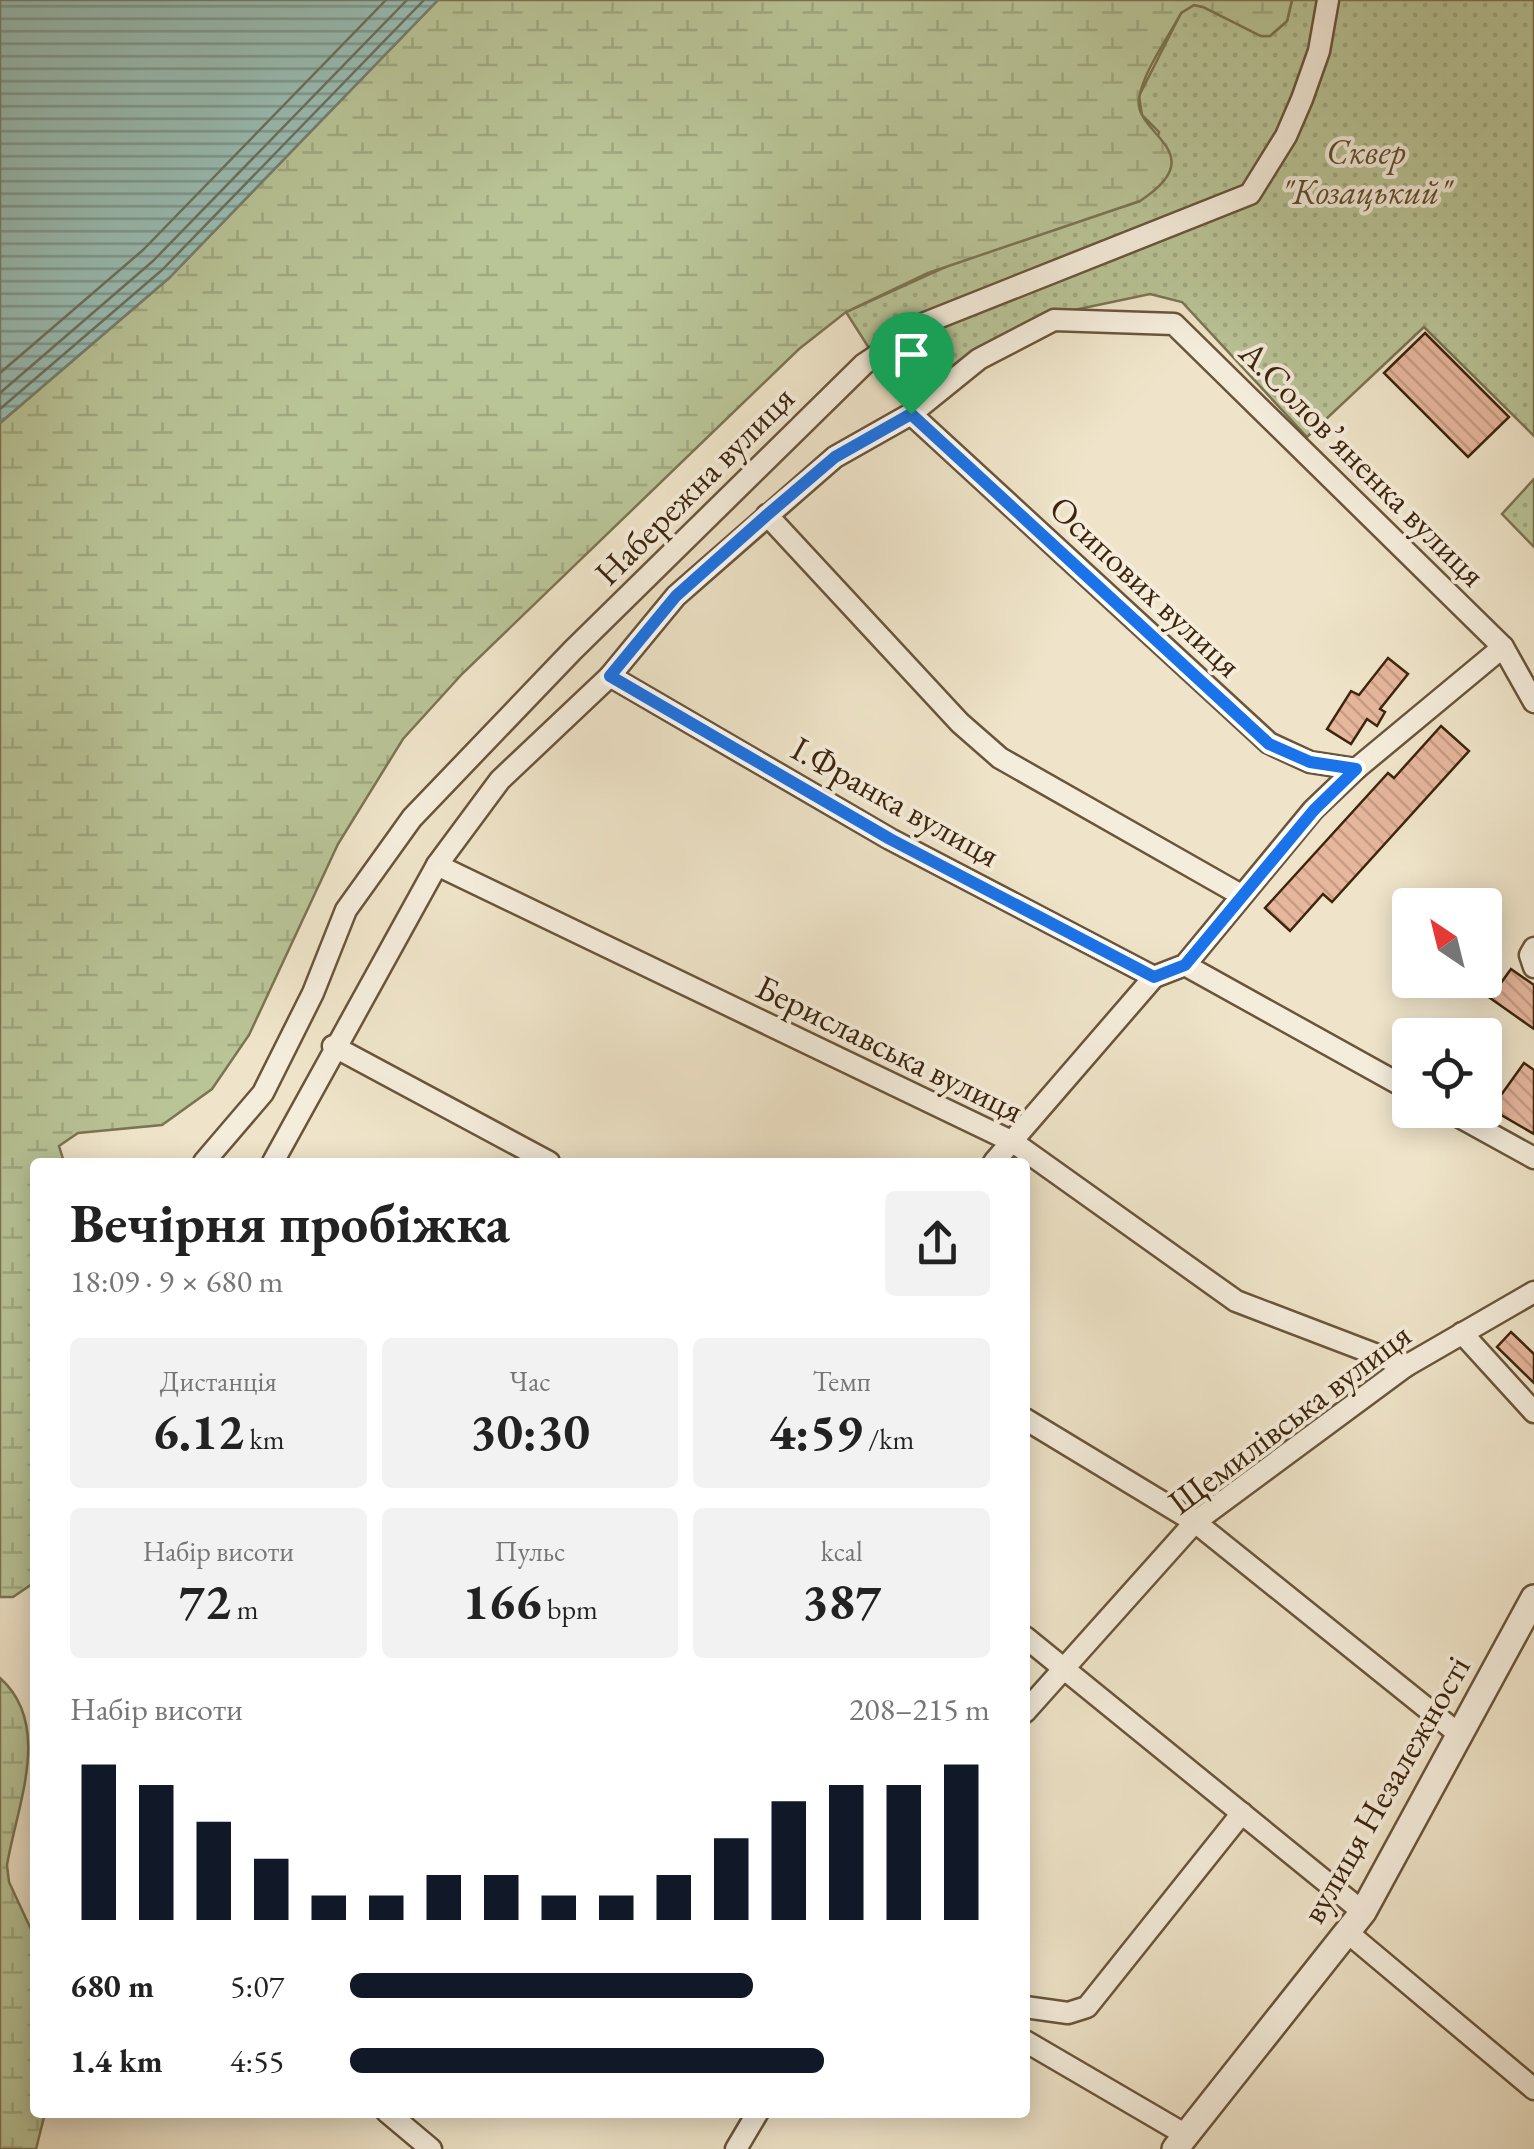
<!DOCTYPE html>
<html lang="uk">
<head>
<meta charset="utf-8">
<style>
  :root { --surface:#fff; --page:#f2f2f2; --text:#222; --muted:#767676; --accent:#111827 }
  body { margin:0; font-family:"EB Garamond",serif; background:var(--page); color:var(--text); height:100vh; display:flex; flex-direction:column; font-size:38px; white-space:nowrap }
  * { box-sizing:border-box; margin:0 }
  p { font-size:32px; color:var(--muted) }
  .icon { flex:none; width:55px; height:55px; fill:none; stroke:currentColor; stroke-width:2; stroke-linecap:round; stroke-linejoin:round }
  .map { position:relative; flex:1; overflow:hidden }
  .sheet { position:absolute; left:30px; top:1158px; width:1000px; height:960px; display:flex; flex-direction:column; background:var(--surface); border-radius:10px; box-shadow:0 5px 25px #0003 }
  .sheet>* { flex:none }
  .needle { width:65px; rotate:325deg }
  .buttons { position:absolute; left:1392px; top:888px; display:grid; gap:20px }
  .buttons a { display:grid; place-items:center; width:110px; height:110px; border-radius:10px; background:var(--surface); box-shadow:0 5px 25px #0003; font-size:50px }
  .pin { position:absolute; display:grid; place-items:center; width:85px; height:85px; color:#fff; margin:-102px -42px; border-radius:50% 50% 50% 0; rotate:-45deg; box-shadow:0 0 10px #0007 }
  .pin .icon { rotate:45deg }
  .round { display:grid; place-items:center; flex:none; width:105px; height:105px; border-radius:10px; background:var(--page) }
  .summary { display:flex; align-items:center; justify-content:space-between; height:170px; padding:0 40px }
  h1 { font-size:55px; font-weight:700; line-height:75px }
  .stats { display:grid; grid-template-columns:repeat(3,1fr); gap:15px; height:170px; padding:10px 40px }
  .stats div { display:grid; align-content:center; border-radius:10px; background:var(--page); text-align:center }
  .stats b { font-size:50px; font-weight:700 }
  .stats small { font-size:28px; font-weight:400 }
  .stats p { font-size:28px }
  .chart { height:280px; padding:20px 40px }
  .chart p { display:flex; justify-content:space-between }
  .chart svg { width:100%; height:180px; margin-top:10px; stroke:var(--accent); stroke-width:6 }
  ul { padding:0 40px; list-style:none; font-size:32px }
  li { display:grid; grid-template-columns:160px 120px 1fr; align-items:center; height:75px }
  li i { height:25px; border-radius:12px; background:var(--accent) }
  .map>svg:first-child { display:block }
  .grass { fill:url(#grass-dots); stroke:#7b7452; stroke-width:2.5 }
  .wetland { fill:url(#wetland-marsh); stroke:#7b7452; stroke-width:2.5 }
  .water { fill:url(#water-rules); stroke:#758172; stroke-width:2.5 }
  .lines { fill:none; stroke-linecap:round; stroke-linejoin:round }
  .shore { stroke:#6c7261; stroke-width:2.5 }
  .building { fill:url(#building-back-hatch); stroke:#3d250c; stroke-width:2.5 }
  .minor-casing { stroke:#6a553b; stroke-width:25 }
  .tertiary-casing { stroke:#6a553b; stroke-width:30 }
  .minor { stroke:#f5eddc; stroke-width:20 }
  .tertiary { stroke:#f5eddc; stroke-width:25 }
  .route-casing { stroke:#fff; stroke-width:20 }
  .route { stroke:#1a73e8; stroke-width:12 }
  .labels { text-anchor:middle; dominant-baseline:central; stroke-width:8; stroke-linejoin:round; paint-order:stroke }
  .park-label { font-size:35px; font-style:italic; fill:#5c4d2f; stroke:#f5eddc }
  .street-label { font-size:35px; fill:#3d250c; stroke:#f5eddc }
</style>
</head>
<body>
<div class="map">
<svg width="1534" height="2149" viewBox="0 0 1534 2149">
  <defs>
    <pattern id="grass-dots" width="8" height="8" patternUnits="userSpaceOnUse" patternTransform="scale(2.5)"><rect width="8" height="8" fill="#b9c497"/><path d="M2 2h.1M6 6h.1" fill="none" stroke="#a0a881" stroke-width="1.8" stroke-linecap="round"/></pattern>
    <pattern id="wetland-marsh" width="20" height="14" patternUnits="userSpaceOnUse" patternTransform="scale(2.5)"><rect width="20" height="14" fill="#b9c497"/><path d="M1 5h8M5 5V1M11 12h8M15 12V8" fill="none" stroke="#a0a881"/></pattern>
    <pattern id="water-rules" width="6" height="5" patternUnits="userSpaceOnUse" patternTransform="scale(2.5)"><rect width="6" height="5" fill="#9abfb6"/><path d="M0 2.5h6" fill="none" stroke="#7f9b92"/></pattern>
    <pattern id="building-back-hatch" width="6" height="6" patternUnits="userSpaceOnUse" patternTransform="scale(2.5)"><rect width="6" height="6" fill="#e6b69d"/><path d="M-1 5l2 2M0 0l6 6M5-1l2 2" fill="none" stroke="#c69c86"/></pattern>
  </defs>
  <rect width="100%" height="100%" fill="#efe4c9"/>
  <filter id="stains"><feTurbulence type="fractalNoise" baseFrequency=".002" numOctaves="4"/><feColorMatrix values="0 0 0 0 .2 0 0 0 0 .09 0 0 0 0 .02 0 0 0 .5 -.17"/></filter>
  <radialGradient id="worn" r=".72"><stop offset=".6" stop-color="#630" stop-opacity="0"/><stop offset="1" stop-color="#630" stop-opacity=".3"/></radialGradient>
  <g class="grass">
    <path d="M1292 0H1534V436L1424 327 1307 437 1182 302 1150 294 1041 317 972 351 904 403 846 312 974 254 1140 201 1159 132 1142 115 1139 96 1181 13 1194 5 1203 7 1261 36H1270L1287 21Z"/>
    <path d="M1534 479V547L1502 514Z"/>
  </g>
  <g class="wetland">
    <path d="M438 0H1292L1287 21 1270 36H1261L1203 7 1194 5 1181 13C1168 38 1144 70 1139 98 1132 134 1215 152 1140 201L928 273 846 312 799 349 462 674 403 739 338 844 249 1035 212 1089 162 1125 78 1133 59 1146 64 1162H35V1582L13 1597H0V423L169 278Z"/>
    <path d="M0 1678C53 1725 17 1805 7 1865L9 1882 35 1938V2112L45 2113 36 2149H0Z"/>
  </g>
  <path class="water" d="M0 0H438L169 278 0 423Z"/>
  <g class="lines">
    <g class="shore">
      <path d="M0 373 143 250 386 0"/>
      <path d="M0 393 153 261 407 0"/>
      <path d="M0 409 162 270 424 0"/>
    </g>
  </g>
  <g class="building">
    <path d="M1425 333 1509 417 1468 457 1384 373Z"/>
    <path d="M1388 658 1408 674 1380 709 1385 712 1377 726 1367 719 1351 744 1327 729 1351 691 1359 695Z"/>
    <path d="M1441 726 1469 751 1332 902 1323 894 1290 931 1265 908 1388 773 1394 778Z"/>
    <path d="M1511 969 1534 985V1029L1490 998Z"/>
    <path d="M1524 1063 1534 1070V1134L1491 1109Z"/>
    <path d="M1511 1332 1534 1354V1383L1497 1347Z"/>
  </g>
  <g class="lines">
    <defs>
      <g id="minor">
        <path d="M911 414 1269 743 1310 762 1356 769"/>
        <path d="M767 515 960 723 1000 758 1241 895"/>
        <path d="M610 676 890 839 1154 977"/>
        <path d="M437 865 1013 1142 1236 1301 1406 1366"/>
        <path d="M1534 948 1530 955 1534 967"/>
        <path d="M1185 965 1410 1090"/>
        <path d="M333 1046 549 1162"/>
        <path d="M1447 1110 1534 1158"/>
        <path d="M204 1162 263 1093 313 993 346 910 412 818 573 650 864 364 925 323 1250 194 1286 136 1302 99 1319 51 1328 0"/>
        <path d="M273 1162 437 865 500 780 610 676 676 596 835 457 911 414 979 359 1054 320 1174 324 1503 647 1534 702"/>
        <path d="M994 1162 1154 977 1185 965 1313 810 1356 769 1503 647"/>
        <path d="M1462 1333 1534 1412"/>
        <path d="M1025 1419 1195 1522 1460 1735"/>
        <path d="M1025 1637 1363 1912"/>
        <path d="M1025 1712 1195 1522 1406 1366 1534 1292"/>
        <path d="M1347 1932 1534 2089"/>
        <path d="M1025 2007 1068 2013 1087 2007 1242 1813"/>
        <path d="M1025 2041 1186 2135"/>
        <path d="M387 2112 431 2149"/>
        <path d="M736 2149 758 2112"/>
      </g>
      <path id="tertiary" d="M1175 2149 1363 1912 1534 1598"/>
    </defs>
    <use href="#minor" class="minor-casing"/>
    <use href="#tertiary" class="tertiary-casing"/>
    <use href="#minor" class="minor"/>
    <use href="#tertiary" class="tertiary"/>
  </g>
  <g class="lines">
    <defs>
      <path id="route" d="M911 414 1269 744 1310 762 1356 769 1314 810 1185 965 1154 977 890 839 610 676 676 596 767 515 835 457Z"/>
    </defs>
    <use href="#route" class="route-casing"/>
    <use href="#route" class="route"/>
  </g>
  <g class="labels">
    <g class="park-label">
      <text x="1366" y="151">Сквер<tspan x="1366" dy="40">"Козацький"</tspan></text>
    </g>
    <g class="street-label">
      <text transform="translate(1363 463) rotate(45)">А.Солов’яненка вулиця</text>
      <text transform="translate(694 485) rotate(-45)">Набережна вулиця</text>
      <text transform="translate(1146 586) rotate(43)">Осипових вулиця</text>
      <text transform="translate(896 801) rotate(29)">І.Франка вулиця</text>
      <text transform="translate(890 1048) rotate(26)">Бериславська вулиця</text>
      <text transform="translate(1289 1418) rotate(-37)">Щемилівська вулиця</text>
      <text transform="translate(1385 1789) rotate(-60)">вулиця Незалежності</text>
    </g>
  </g>
  <rect width="100%" height="100%" filter="url(#stains)"/>
  <rect width="100%" height="100%" fill="url(#worn)"/>
</svg>
<div class="buttons">
<a><svg class="needle" viewBox="-14 -14 28 28"><path d="M0-13l5 13h-10z" fill="#e53935"/><path d="M0 13l5-13h-10z" fill="#767676"/></svg></a>
<a><svg class="icon" aria-label="locate" viewBox="0 0 24 24"><circle cx="12" cy="12" r="6"/><path d="M12 2v4M12 18v4M2 12h4M18 12h4"/></svg></a>
</div>
<div class="pin" style="left:911px;top:414px;background:#1e9e55"><svg class="icon" aria-label="arrive" viewBox="0 0 24 24"><path d="M6 21V4h12l-3 4 3 4H6"/></svg></div>
<section class="sheet">
<div class="summary"><div><h1>Вечірня пробіжка</h1><p>18:09 · 9 × 680 m</p></div><a class="round"><svg class="icon" aria-label="share" viewBox="0 0 24 24"><path d="M12 15V3M7 8l5-5 5 5M5 13v7h14v-7"/></svg></a></div>
<div class="stats">
<div><p>Дистанція</p><b>6.12<small> km</small></b></div>
<div><p>Час</p><b>30:30</b></div>
<div><p>Темп</p><b>4:59<small> /km</small></b></div>
</div>
<div class="stats">
<div><p>Набір висоти</p><b>72<small> m</small></b></div>
<div><p>Пульс</p><b>166<small> bpm</small></b></div>
<div><p>kcal</p><b>387</b></div>
</div>
<div class="chart"><p><span>Набір висоти</span>208–215 m</p>
<svg viewBox="0 0 160 44" preserveAspectRatio="none"><path d="M5 44V6M15 44V11M25 44V20M35 44V29M45 44V38M55 44V38M65 44V33M75 44V33M85 44V38M95 44V38M105 44V33M115 44V24M125 44V15M135 44V11M145 44V11M155 44V6"/></svg>
</div>
<ul>
<li><b>680 m</b>5:07<i style="width:63%"></i></li>
<li><b>1.4 km</b>4:55<i style="width:74%"></i></li>
</ul>
</section>
</div>
</body>
</html>
